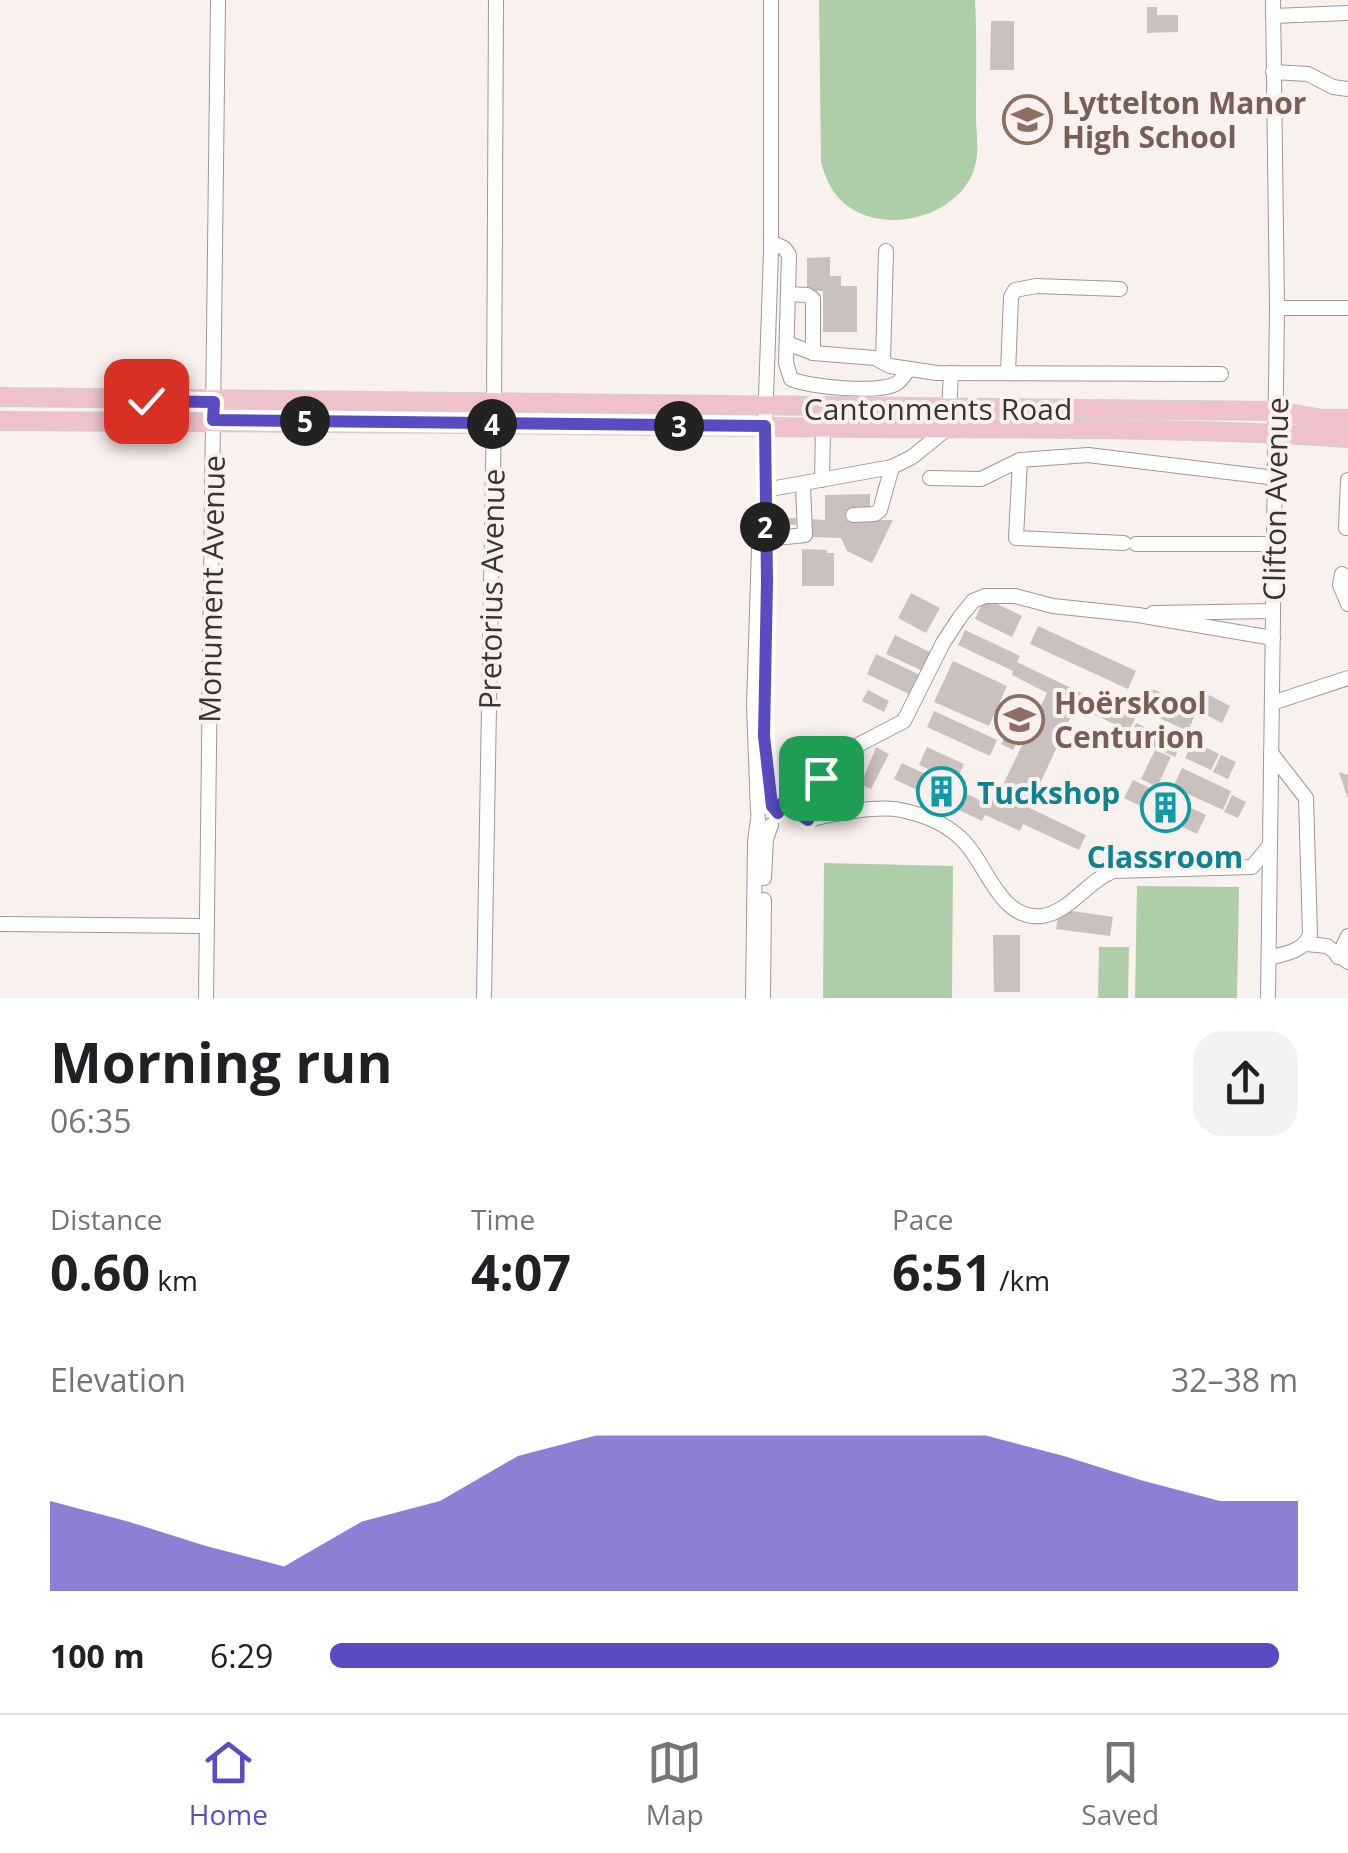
<!DOCTYPE html>
<html lang="en">
<head>
<meta charset="utf-8">
<style>
  :root { --surface:#fff; --page:#f2f2f2; --text:#202124; --muted:#757577; --line:#e0e0e0; --accent:#5b4bc3 }
  body { margin:0; font-family:"Open Sans",sans-serif; background:var(--page); color:var(--text); height:100vh; display:flex; flex-direction:column; font-size:38px; white-space:nowrap }
  * { box-sizing:border-box; margin:0 }
  p { font-size:32px; color:var(--muted) }
  .icon { flex:none; width:55px; height:55px; fill:none; stroke:currentColor; stroke-width:2; stroke-linecap:round; stroke-linejoin:round }
  .map { position:relative; height:998px; overflow:hidden }
  .sheet { display:flex; flex-direction:column; background:var(--surface); flex:1 }
  .sheet>* { flex:none }
  .pin { position:absolute; display:grid; place-items:center; width:85px; height:85px; color:#fff; margin:-42px; border-radius:20px; box-shadow:0 5px 15px #0006 }
  .km { position:absolute; width:50px; height:50px; margin:-25px; border-radius:50%; background:#222; color:#fff; font-size:28px; line-height:50px; text-align:center }
  .round { display:grid; place-items:center; flex:none; width:105px; height:105px; border-radius:30px; background:var(--page) }
  .headline { display:flex; align-items:center; justify-content:space-between; height:170px; padding:0 50px }
  h1 { font-size:55px; font-weight:700; line-height:75px }
  .stats { display:grid; grid-template-columns:repeat(3,1fr); gap:15px; height:170px; padding:10px 50px }
  .stats div { display:grid; align-content:center }
  .stats b { font-size:50px; font-weight:700 }
  .stats small { font-size:28px; font-weight:400 }
  .stats p { font-size:28px }
  .chart { height:280px; padding:20px 50px }
  .chart p { display:flex; justify-content:space-between }
  .chart svg { width:100%; height:180px; margin-top:10px; fill:var(--accent); opacity:.7 }
  ul { padding:0 50px; list-style:none; font-size:32px }
  li { display:grid; grid-template-columns:160px 120px 1fr; align-items:center; height:75px }
  li i { height:25px; border-radius:12px; background:var(--accent) }
  .tabs { display:flex; justify-content:space-around; align-items:center; height:140px; border-top:2px solid var(--line); background:var(--surface); font-size:28px; color:var(--muted) }
  .tabs a { display:grid; justify-items:center; gap:5px }
  .tabs .selected { color:var(--accent) }
  .map>svg:first-child { display:block }
  .pitch { fill:#aeceaa }
  .building { fill:#c8c1be }
  .lines { fill:none; stroke-linecap:round; stroke-linejoin:round }
  .minor-casing { stroke:#9f9896; stroke-width:16 }
  .major-casing { stroke:#cfcece; stroke-width:20 }
  .minor { stroke:#fff; stroke-width:14 }
  .major { stroke:#efc1cb; stroke-width:18 }
  .route-casing { stroke:#fff; stroke-width:20 }
  .route { stroke:#5b4bc3; stroke-width:12 }
  .labels { text-anchor:middle; dominant-baseline:central; stroke-width:8; stroke-linejoin:round; paint-order:stroke }
  .education-label { font-size:30px; font-weight:bold; fill:#785e54; stroke:#f9f1ee; text-anchor:start }
  .street-label { font-size:30px; fill:#373433; stroke:#f9f1ee }
  .culture-label { font-size:30px; font-weight:bold; fill:#0d838f; stroke:#f9f1ee; text-anchor:start }
</style>
</head>
<body>
<div class="map">
<svg width="1348" height="998" viewBox="0 0 1348 998">
  <rect width="100%" height="100%" fill="#f9f1ee"/>
  <g class="pitch">
    <path d="M819 0H975C977 38 976 77 976 116 976 130 979 148 976 162 966 214 890 236 849 207 833 196 826 180 821 162Z"/>
    <path d="M824 863 953 866 952 998H823Z"/>
    <path d="M1137 886 1239 887 1237 998H1135Z"/>
    <path d="M1099 947H1129L1128 998H1098Z"/>
  </g>
  <g class="building">
    <path d="M1147 7H1157V15H1178V32L1147 33Z"/>
    <path d="M991 21H1014V70H990Z"/>
    <path d="M830 257V276H841V286H857V332H823V291H807V258Z"/>
    <path d="M870 494V511H845L846 520H893L872 563 847 551 841 538 811 537V519L825 520V495Z"/>
    <rect x="783" y="518" width="13" height="7"/>
    <path d="M802 549 827 550V553H834V586H802Z"/>
    <path d="M911 593 940 608 926 633 898 618Z"/>
    <path d="M985 598 1022 616 1012 637 975 619Z"/>
    <path d="M1038 626 1136 671 1128 689 1030 644Z"/>
    <path d="M965 630 1020 656 1017 662 1135 719 1129 731 1076 706 1030 805 1000 791 1047 693 1012 675 1013 671 958 645Z"/>
    <path d="M895 635 932 653 923 671 886 654Z"/>
    <path d="M876 654 922 676 913 696 867 674Z"/>
    <path d="M953 661 1007 686 989 726 934 702Z"/>
    <path d="M1153 689 1197 710 1188 731 1144 711Z"/>
    <path d="M868 690 889 701 884 712 862 701Z"/>
    <path d="M1209 695 1230 706 1222 723 1201 712Z"/>
    <path d="M934 711 997 740 990 756 927 727Z"/>
    <path d="M1136 723 1181 743 1175 757 1130 736Z"/>
    <path d="M1008 730 1020 736 1013 750 1001 744Z"/>
    <path d="M1193 741 1219 754 1211 770 1185 758Z"/>
    <path d="M876 747 889 754 871 789 861 784Z"/>
    <path d="M927 747 964 764 956 781 919 765Z"/>
    <path d="M1155 750 1171 757 1157 787 1141 779Z"/>
    <path d="M1221 755 1236 762 1228 779 1213 772Z"/>
    <path d="M902 763 990 805 996 792 1086 835 1079 850 1023 824 1020 831 985 815 982 821 894 779Z"/>
    <path d="M1182 768 1231 791 1223 810 1173 787Z"/>
    <path d="M1339 772 1348 775V797H1347Z"/>
    <path d="M788 776H802L801 791H787Z"/>
    <path d="M1133 780 1206 815 1197 834 1124 798Z"/>
    <path d="M1232 795 1246 802 1238 818 1224 812Z"/>
    <path d="M1059 909 1113 917 1110 936 1056 929Z"/>
    <path d="M993 935H1020V992H994Z"/>
  </g>
  <g class="lines">
    <defs>
      <g id="minor">
        <path d="M771 0V252L765 426 767 581 764 736 773 806"/>
        <path d="M1273 16 1348 13"/>
        <path d="M1273 72 1308 74 1333 87 1348 89"/>
        <path d="M771 242 784 248 789 255 786 363 791 379C808 387 882 394 897 383 902 380 904 375 908 370"/>
        <path d="M788 294 807 295 813 299V353"/>
        <path d="M1277 308H1348"/>
        <path d="M787 343 813 353 875 358 890 366 937 373 1221 374"/>
        <path d="M883 362 886 251"/>
        <path d="M1008 373 1011 297 1015 290 1036 286 1120 289"/>
        <path d="M1020 460 1016 538 1124 543"/>
        <path d="M930 478 981 479 1020 460 1088 455 1276 478"/>
        <path d="M822 480 823 427"/>
        <path d="M765 490 892 467 912 457 948 428 951 373"/>
        <path d="M853 515 875 514 880 510 892 467"/>
        <path d="M1346 528 1348 480"/>
        <path d="M766 539 805 535 803 485"/>
        <path d="M1136 544H1274"/>
        <path d="M1348 583 1342 574 1340 585 1348 604"/>
        <path d="M1153 613 1273 611"/>
        <path d="M1272 703 1348 678"/>
        <path d="M758 813 754 706 759 548"/>
        <path d="M778 813 782 803 808 820C831 814 878 805 901 810 920 814 942 822 957 835 987 859 997 921 1042 916 1070 912 1088 880 1114 871L1252 867 1270 845"/>
        <path d="M808 820 821 778 858 745 904 721 943 643 960 617 973 601 985 596H1015L1053 606 1138 615 1273 638"/>
        <path d="M764 878 766 839 771 825"/>
        <path d="M0 924 207 926"/>
        <path d="M1306 944 1327 946 1348 962"/>
        <path d="M1338 957 1348 936"/>
        <path d="M1269 958C1285 953 1303 952 1310 935L1306 798 1271 753"/>
        <path d="M206 998 218 0"/>
        <path d="M484 998 494 414 496 0"/>
        <path d="M753 998 755 842 758 819"/>
        <path d="M763 998 764 900"/>
        <path d="M1268 998 1277 308 1273 0"/>
      </g>
      <g id="major">
        <path d="M0 397 1276 411 1323 419H1348"/>
        <path d="M0 421C290 423 581 424 871 428 1030 429 1189 427 1348 438"/>
      </g>
    </defs>
    <use href="#minor" class="minor-casing"/>
    <use href="#major" class="major-casing"/>
    <use href="#minor" class="minor"/>
    <use href="#major" class="major"/>
  </g>
  <g class="lines">
    <defs>
      <path id="route" d="M146 401 214 402 213 420 765 426 767 581 764 736 772 806 778 813 782 803 808 820 821 778"/>
    </defs>
    <use href="#route" class="route-casing"/>
    <use href="#route" class="route"/>
  </g>
  <defs>
    <symbol id="school-ring" viewBox="-11 -11 22 22"><circle r="9.5" fill="#f9f1ee" stroke="#8d6e63" stroke-width="1.5"/><path d="M0-5L7-2L0 1L-7-2ZM-4 1L0 2.5L4 1V4Q0 6-4 4Z" fill="#8d6e63"/></symbol>
    <symbol id="building-ring" viewBox="-11 -11 22 22"><circle r="9.5" fill="#f9f1ee" stroke="#0f9aa8" stroke-width="1.5"/><path d="M-4-6H4V6H1V3H-1V6H-4ZM-2.5-4.3h1.7v1.8h-1.7ZM.8-4.3h1.7v1.8H.8ZM-2.5-1h1.7V.8h-1.7ZM.8-1h1.7V.8H.8Z" fill="#0f9aa8"/></symbol>
  </defs>
  <g fill-rule="evenodd">
    <use href="#school-ring" x="1000" y="92" width="55" height="55"/>
    <use href="#school-ring" x="992" y="692" width="55" height="55"/>
    <use href="#building-ring" x="914" y="764" width="55" height="55"/>
    <use href="#building-ring" x="1138" y="780" width="55" height="55"/>
  </g>
  <g class="labels">
    <g class="education-label">
      <text x="1062" y="102">Lyttelton Manor<tspan x="1062" dy="34">High School</tspan></text>
      <text x="1054" y="702">Hoërskool<tspan x="1054" dy="34">Centurion</tspan></text>
    </g>
    <g class="street-label">
      <text x="938" y="408">Cantonments Road</text>
      <text transform="translate(1275 499) rotate(-89)">Clifton Avenue</text>
      <text transform="translate(211 589) rotate(-89)">Monument Avenue</text>
      <text transform="translate(491 589) rotate(-89)">Pretorius Avenue</text>
    </g>
    <g class="culture-label">
      <text x="977" y="792">Tuckshop</text>
      <text x="1165" y="856" text-anchor="middle">Classroom</text>
    </g>
  </g>
</svg>
<div class="pin" style="left:821px;top:778px;background:#1e9e55"><svg class="icon" aria-label="arrive" viewBox="0 0 24 24"><path d="M6 21V4h12l-3 4 3 4H6"/></svg></div>
<div class="pin" style="left:146px;top:401px;background:#d93025"><svg class="icon" aria-label="check" viewBox="0 0 24 24"><path d="M5 12l5 5 9-10"/></svg></div>
<b class="km" style="left:765px;top:527px">2</b>
<b class="km" style="left:679px;top:426px">3</b>
<b class="km" style="left:492px;top:424px">4</b>
<b class="km" style="left:305px;top:421px">5</b>
</div>
<section class="sheet">
<div class="headline"><div><h1>Morning run</h1><p>06:35</p></div><a class="round"><svg class="icon" aria-label="share" viewBox="0 0 24 24"><path d="M12 15V3M7 8l5-5 5 5M5 13v7h14v-7"/></svg></a></div>
<div class="stats">
<div><p>Distance</p><b>0.60<small> km</small></b></div>
<div><p>Time</p><b>4:07</b></div>
<div><p>Pace</p><b>6:51<small> /km</small></b></div>
</div>
<div class="chart"><p><span>Elevation</span>32–38 m</p>
<svg viewBox="0 0 160 44" preserveAspectRatio="none"><path d="M0 44V22L10 27L20 33L30 38L40 27L50 22L60 11L70 6L80 6L90 6L100 6L110 6L120 6L130 11L140 17L150 22L160 22V44z"/></svg>
</div>
<ul>
<li><b>100 m</b>6:29<i style="width:98%"></i></li>
</ul>
</section>
<nav class="tabs">
<a class="selected"><svg class="icon" aria-label="home" viewBox="0 0 24 24"><path d="M3 11l9-7 9 7M6 9v11h12V9"/></svg>Home</a>
<a><svg class="icon" aria-label="map" viewBox="0 0 24 24"><path d="M3 6l6-2 6 2 6-2v14l-6 2-6-2-6 2zM9 4v14M15 6v14"/></svg>Map</a>
<a><svg class="icon" aria-label="saved" viewBox="0 0 24 24"><path d="M7 4h10v16l-5-4-5 4z"/></svg>Saved</a>
</nav>
</body>
</html>
